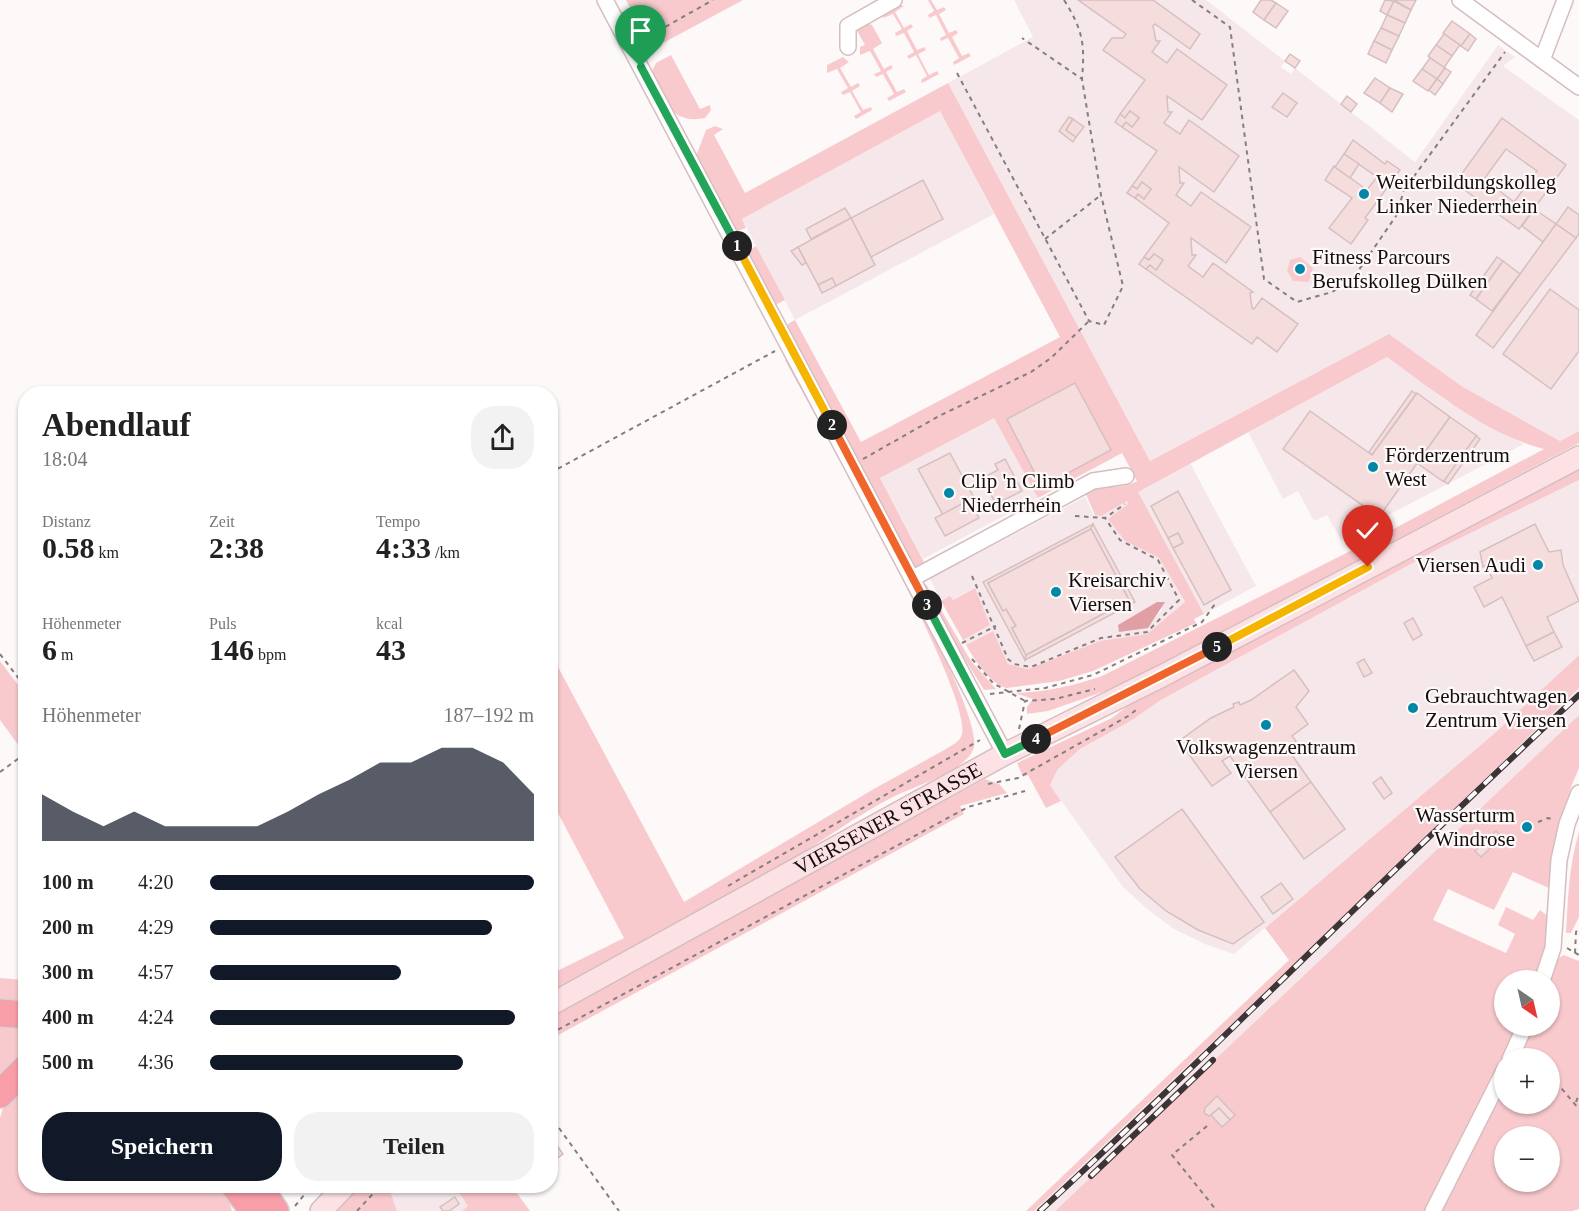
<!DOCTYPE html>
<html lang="de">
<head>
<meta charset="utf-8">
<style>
  :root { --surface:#fff; --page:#f2f2f2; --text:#222; --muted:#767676; --accent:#111827 }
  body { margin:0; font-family:Georgia,serif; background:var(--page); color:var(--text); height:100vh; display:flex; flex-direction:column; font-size:22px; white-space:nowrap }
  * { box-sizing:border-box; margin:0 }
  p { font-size:20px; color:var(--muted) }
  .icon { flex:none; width:33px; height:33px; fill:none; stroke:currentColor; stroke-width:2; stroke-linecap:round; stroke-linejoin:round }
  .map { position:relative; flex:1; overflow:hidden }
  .panel { position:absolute; left:18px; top:386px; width:540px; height:807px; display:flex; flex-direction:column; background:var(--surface); border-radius:24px; box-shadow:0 2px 4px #0004 }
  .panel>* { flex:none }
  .needle { width:39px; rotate:146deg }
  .buttons { position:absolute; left:1494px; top:970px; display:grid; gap:12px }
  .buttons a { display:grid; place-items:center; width:66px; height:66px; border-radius:50%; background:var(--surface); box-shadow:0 2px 4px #0004; font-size:30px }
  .pin { position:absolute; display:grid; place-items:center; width:51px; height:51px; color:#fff; margin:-62px -26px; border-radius:50% 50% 50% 0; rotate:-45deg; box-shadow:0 0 6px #0007 }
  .pin .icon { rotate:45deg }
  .km { position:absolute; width:30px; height:30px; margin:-15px; border-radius:50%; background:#222; color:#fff; font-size:16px; line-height:30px; text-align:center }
  .round { display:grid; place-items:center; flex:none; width:63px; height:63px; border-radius:24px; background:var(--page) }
  .headline { display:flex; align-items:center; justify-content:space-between; height:102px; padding:0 24px }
  h1 { font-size:33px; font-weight:800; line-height:45px }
  .metrics { display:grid; grid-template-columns:repeat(3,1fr); gap:9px; height:102px; padding:6px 24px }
  .metrics div { display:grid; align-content:center }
  .metrics b { font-size:30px; font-weight:800 }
  .metrics small { font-size:16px; font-weight:400 }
  .metrics p { font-size:16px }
  .chart { height:168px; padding:12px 24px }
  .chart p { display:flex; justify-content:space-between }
  .chart svg { width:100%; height:108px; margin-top:6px; fill:var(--accent); opacity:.7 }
  .primary-button { display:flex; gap:12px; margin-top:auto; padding:12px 24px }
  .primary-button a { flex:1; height:69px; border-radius:24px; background:var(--accent); color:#fff; font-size:24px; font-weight:800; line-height:69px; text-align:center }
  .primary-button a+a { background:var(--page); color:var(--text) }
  ul { padding:0 24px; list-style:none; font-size:20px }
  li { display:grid; grid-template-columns:96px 72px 1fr; align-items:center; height:45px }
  li i { height:15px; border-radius:8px; background:var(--accent) }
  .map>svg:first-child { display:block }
  .built { fill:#f6e8ea; fill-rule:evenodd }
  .green { fill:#f9cacd; fill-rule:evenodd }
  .water { fill:#e09ea5 }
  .building { fill:#f5ddde; stroke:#d6bfc0; stroke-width:1.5; fill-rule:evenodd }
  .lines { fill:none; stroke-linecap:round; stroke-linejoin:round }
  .street-casing { stroke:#d5bebf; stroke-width:18 }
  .secondary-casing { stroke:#d5bebf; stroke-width:24 }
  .highway-casing { stroke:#d5d3d3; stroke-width:30 }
  .path { stroke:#847e7e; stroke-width:2; stroke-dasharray:4.5 4.5; stroke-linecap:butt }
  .street { stroke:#fff; stroke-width:15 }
  .secondary { stroke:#fde2e5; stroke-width:21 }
  .highway { stroke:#f89ea8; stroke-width:27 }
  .rail-casing { stroke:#3c3435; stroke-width:6 }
  .rail { stroke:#fef9f9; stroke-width:4; stroke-dasharray:11; stroke-linecap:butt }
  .split-1-casing { stroke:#fff; stroke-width:12 }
  .split-2-casing { stroke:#fff; stroke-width:12 }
  .split-3-casing { stroke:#fff; stroke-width:12 }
  .split-4-casing { stroke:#fff; stroke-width:12 }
  .split-5-casing { stroke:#fff; stroke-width:12 }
  .split-6-casing { stroke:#fff; stroke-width:12 }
  .split-1 { stroke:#22a559; stroke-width:8 }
  .split-2 { stroke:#f5b400; stroke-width:8 }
  .split-3 { stroke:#f0652b; stroke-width:8 }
  .split-4 { stroke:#22a559; stroke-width:8 }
  .split-5 { stroke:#f0652b; stroke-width:8 }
  .split-6 { stroke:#f5b400; stroke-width:8 }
  .poi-dot { fill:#0087a8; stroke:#fef9f9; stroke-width:2 }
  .labels { text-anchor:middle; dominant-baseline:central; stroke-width:4.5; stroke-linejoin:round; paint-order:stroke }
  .poi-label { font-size:21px; fill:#140c0d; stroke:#fef9f9; text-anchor:start }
  .street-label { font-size:21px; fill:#140c0d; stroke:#fef9f9 }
</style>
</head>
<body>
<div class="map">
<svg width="1579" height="1211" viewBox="0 0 1579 1211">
  <rect width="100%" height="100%" fill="#fef9f9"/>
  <g class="built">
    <path d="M1014 0H1206L1285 61 1281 67 1291 74 1295 68 1415 162 1498 45 1515 57 1503 66 1579 120V431L1560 441 1463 387 1389 334 1150 461 948 83 1033 37Z"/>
    <path d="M940 110 994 214 795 320 742 219Z"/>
    <path d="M1387 357 1449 403 1524 444 1341 540 1327 515 1314 521 1298 491 1283 499 1248 432Z"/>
    <path d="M994 417 1038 498 923 559 880 478Z"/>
    <path d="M1190 463 1256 586 1204 614 1137 492Z"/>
    <path d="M1579 480V655L1496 732 1234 954 1205 944 1174 929 1147 909 1123 887 1050 785 1058 769 1080 749 1129 722 1161 700 1444 546Z"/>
    <path d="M1085 497 1094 515 1126 501 1129 504 1108 519 1125 541 1159 558 1185 603 1147 634 1028 669 1008 664 992 631 966 645 963 640 990 625 974 588 952 600 950 597 941 601 928 575 942 567 945 571ZM1163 608 1147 628 1118 625 1135 615Z"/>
    <path d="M1579 688V715L1055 1211H1034L1241 1015Z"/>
    <path d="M388 1185H454L469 1207 462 1211H397Z"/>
  </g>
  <g class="green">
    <path d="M626 0H743L652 49Z"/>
    <path d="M928 0H931L937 10 944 7 946 10 939 14 949 33 956 30 958 33 952 37 962 56 969 53 971 56 954 65 953 62 959 58 948 38 941 41 940 38 946 35 936 15 929 18 928 15 934 11Z"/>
    <path d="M896 4 904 6 895 12 904 28 911 24 913 27 907 31 917 50 924 47 926 50 918 54 929 75 937 71 939 74 922 83 921 80 927 76 916 55 909 59 907 56 914 52 904 33 896 36 895 33 902 29 893 14 883 18V11Z"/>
    <path d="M863 22 872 25 882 43 873 49 884 69 891 65 893 68 886 72 897 92 904 89 906 92 889 101 887 98 894 94 883 74 876 77 874 74 881 71 870 51 860 55V47L865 45 855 27Z"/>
    <path d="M671 55 700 109 710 105 711 110 705 118C669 125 666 99 651 73L656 63Z"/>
    <path d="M843 57 849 62 840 68 851 87 858 83 860 86 852 91 863 110 871 107 872 110 856 119 854 116 861 112 850 92 843 95 841 92 848 88 837 69 827 73V65Z"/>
    <path d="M948 83 1150 461 1389 334 1463 387 1560 441 1579 431V443L1117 687 1048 711 1027 714V707L1033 699 1015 693C1046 692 1073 686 1102 676L1384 534 1544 449C1486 434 1435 392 1387 357L1138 492 1204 614 1194 619 1196 623 1093 671 1059 681 1006 688C988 682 975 660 966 645L993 631 1008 664 1028 669 1100 641 1147 634 1185 602 1159 558 1125 541 1108 519 1128 504 1127 501 1101 516 1095 515 1085 492C1102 483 1120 491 1137 481L1122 453 1038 498 994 418 880 478 924 562 915 567 788 329V324L795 320 861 442 1060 337 940 111 742 219 746 228 735 232 696 156 706 130 715 126 723 129 714 135 745 193Z"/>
    <path d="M756 246 785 300 775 305 747 252Z"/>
    <path d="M1300 257 1313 268 1309 282 1293 281 1287 271 1290 260Z"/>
    <path d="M789 358C818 413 984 706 974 747 968 771 914 786 893 797 857 815 825 840 790 860 711 907 631 951 551 995V974L624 938 551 800 550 652 684 902 872 790 946 749C952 745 960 742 962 734 972 691 814 414 785 360Z"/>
    <path d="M1579 467V480L1444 546 1161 700 1129 722 1080 749 1058 769 1050 785 1061 801 1046 808 1028 775 1023 777 1017 763 1112 718 1142 695Z"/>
    <path d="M926 584 971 661 996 689 984 690 955 643 924 586Z"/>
    <path d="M975 588 990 625 963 640 941 601 950 596 953 600Z"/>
    <path d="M1579 655V688L1241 1015 1034 1211H1026L1289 960 1265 928 1496 732Z"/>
    <path d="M0 661 25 694V754L0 720Z"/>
    <path d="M1579 715V768L1571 787 1553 861 1551 889 1513 872 1494 910 1448 889 1433 920 1506 953 1515 934 1498 925 1506 907 1533 920 1540 910 1550 918 1549 948 1538 981H1504V1026H1519L1429 1211H1055Z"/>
    <path d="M985 779 999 784 1007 793 960 806 964 814 551 1039V1013Z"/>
    <path d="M1579 832V917L1571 933H1566C1568 898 1569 865 1579 832Z"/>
    <path d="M1564 955 1579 961V1209L1572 1211H1440L1504 1079V1104H1550V1059H1514L1529 1026H1550C1550 1007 1542 964 1564 955ZM1504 1137H1550V1182H1504Z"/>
    <path d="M0 978 25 980V1003H0Z"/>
    <path d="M0 1018 25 1019V1063L0 1087Z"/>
    <path d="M25 1081 26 1185H224L232 1211H0V1118L3 1108Z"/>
    <path d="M358 1185H388L397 1211H334Z"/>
    <path d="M454 1185H511L530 1211H462L468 1206Z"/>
  </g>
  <path class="water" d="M1157 602H1165L1148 628 1119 632 1118 625Z"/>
  <g class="building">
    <path d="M1078 0H1153L1200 34 1190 49 1155 24 1153 26 1156 41H1160L1152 52 1167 63 1177 49 1227 85 1202 120 1167 96 1168 112H1172L1164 123 1180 134 1189 120 1239 156 1214 192 1179 167 1180 183H1184L1176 195 1191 206 1201 192 1251 227 1226 263 1191 238 1192 255H1196L1188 266 1203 277 1213 263 1253 292 1250 293 1252 308 1254 309 1262 298 1298 324 1277 352 1257 337 1252 344 1146 269 1150 265 1156 270 1163 260 1154 254 1149 260 1144 257 1169 223 1135 198 1138 194 1144 199 1151 189 1142 182 1137 189 1132 186 1157 151 1122 127 1126 122 1132 127 1139 118 1130 111 1125 118 1120 114 1145 80 1103 50 1112 38H1123L1126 34Z"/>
    <path d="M1261 0H1271L1276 3 1264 20 1253 12Z"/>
    <path d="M1385 0 1394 1 1387 15 1380 11Z"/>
    <path d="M1394 0H1416L1411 10Z"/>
    <path d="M1394 1 1411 10 1405 23 1387 15Z"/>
    <path d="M1276 3 1288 11 1276 28 1264 20Z"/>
    <path d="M1387 15 1405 23 1399 36 1381 28Z"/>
    <path d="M1452 21 1470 34 1461 46 1443 33Z"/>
    <path d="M1381 28 1399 36 1392 50 1374 41Z"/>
    <path d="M1444 34 1460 45 1452 56 1436 45Z"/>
    <path d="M1470 34 1476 39 1468 51 1461 46Z"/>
    <path d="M1374 41 1392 50 1386 63 1368 54Z"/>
    <path d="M1436 45 1452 56 1444 68 1428 56Z"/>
    <path d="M1290 54 1300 61 1295 68 1285 61Z"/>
    <path d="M1430 58 1445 68 1437 79 1422 69Z"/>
    <path d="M1445 68 1451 72 1443 84 1437 79Z"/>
    <path d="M1422 69 1437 79 1428 91 1413 81Z"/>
    <path d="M1375 78 1390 88 1380 103 1364 93Z"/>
    <path d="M1437 79 1443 84 1435 95 1429 90Z"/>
    <path d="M1390 88 1403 94 1392 112 1380 103Z"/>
    <path d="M1283 93 1297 103 1287 117 1272 107Z"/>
    <path d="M1347 96 1357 104 1351 112 1341 104Z"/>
    <path d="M1130 111 1139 118 1132 127 1126 122 1122 127 1115 122 1120 114 1125 118Z"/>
    <path d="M1069 117 1073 119 1066 130 1076 137 1073 142 1059 131Z"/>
    <path d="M1502 118 1566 165 1519 229 1455 183ZM1506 149 1537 171 1514 202 1484 179Z"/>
    <path d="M1073 119 1084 127 1076 137 1066 130Z"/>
    <path d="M1353 140 1385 164 1387 161 1400 170 1365 218 1368 220 1351 244 1329 228 1352 198 1325 180 1334 166 1367 190 1377 177 1344 154Z"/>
    <path d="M1344 154 1359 164 1350 178 1335 167Z"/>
    <path d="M923 180 943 219 871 257 851 218Z"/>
    <path d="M1142 182 1151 189 1144 199 1138 194 1135 198 1127 193 1132 186 1137 189Z"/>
    <path d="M1568 207 1579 215V234L1576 238 1556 224Z"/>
    <path d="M845 208 851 218 811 239 806 229Z"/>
    <path d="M1534 209 1556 224 1543 242 1522 226Z"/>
    <path d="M851 218 875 265 836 286 832 278 818 285 798 247Z"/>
    <path d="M1556 224 1576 238 1493 348 1476 335Z"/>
    <path d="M798 247 806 263 802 265 791 251Z"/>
    <path d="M1154 254 1163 260 1156 270 1150 265 1146 269 1139 264 1144 257 1149 260Z"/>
    <path d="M1497 257 1503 261 1476 299 1470 295Z"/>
    <path d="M1503 261 1520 274 1492 311 1476 299Z"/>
    <path d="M832 278 836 286 822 293 818 285Z"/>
    <path d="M1550 289 1579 310V351L1551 389 1503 354Z"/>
    <path d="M1075 383 1111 450 1042 487 1007 419Z"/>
    <path d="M1412 391 1416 394 1372 455 1369 452Z"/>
    <path d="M1417 393 1450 417 1379 517 1283 449 1310 411 1372 455Z"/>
    <path d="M1450 417 1477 436 1444 482 1417 463Z"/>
    <path d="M1476 436 1480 439 1448 484 1444 481Z"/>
    <path d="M950 453 974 498 943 515 918 469Z"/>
    <path d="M1005 459 1022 491 996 504 982 478 998 470 995 464Z"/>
    <path d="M1178 491 1231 590 1204 605 1173 548 1183 543 1178 533 1168 538 1151 506Z"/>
    <path d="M969 500 979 518 945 536 935 518Z"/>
    <path d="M1093 524 1091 529 988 583 1003 611 1006 609 1016 626 1012 628 1026 655 1025 660 983 582Z"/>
    <path d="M1093 524 1135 602 1025 660 1026 655 1129 600 1091 529Z"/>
    <path d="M1535 524 1549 552 1561 550 1563 565 1579 601 1547 617 1554 632 1526 646 1502 597 1484 607 1474 587 1492 578 1486 565 1483 567 1480 552Z"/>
    <path d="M1091 529 1129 600 1026 655 1012 628 1016 626 1006 609 1003 611 988 583Z"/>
    <path d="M1178 533 1183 543 1173 548 1168 538Z"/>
    <path d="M1413 618 1422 635 1413 640 1404 623Z"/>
    <path d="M1554 632 1562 647 1534 661 1526 646Z"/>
    <path d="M1364 659 1372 673 1364 677 1357 663Z"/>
    <path d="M1294 670 1309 691 1296 707 1308 724 1292 736 1296 741 1287 748 1311 782 1270 812 1230 756 1222 761 1231 773 1212 786 1179 741 1211 718 1234 707 1233 704 1239 702 1240 705 1251 700Z"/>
    <path d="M1381 777 1392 793 1384 799 1373 783Z"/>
    <path d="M1311 782 1345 829 1304 859 1270 812Z"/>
    <path d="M1182 809 1264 922 1233 944 1198 930 1166 911 1140 889 1115 857Z"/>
    <circle cx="1527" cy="826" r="6"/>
    <path d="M1496 831 1502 837 1481 857 1475 851Z"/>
    <path d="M1281 883 1293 899 1273 914 1261 897Z"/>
    <path d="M1217 1096 1235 1115 1230 1120 1219 1108 1209 1116 1204 1113 1205 1108Z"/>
    <path d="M1219 1108 1230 1120 1222 1127 1211 1115Z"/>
    <path d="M551 1137 563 1154 550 1163V1138Z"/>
    <path d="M455 1197 459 1204 449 1211H443L440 1207Z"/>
  </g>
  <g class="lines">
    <defs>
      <g id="street">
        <path d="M605 0 1005 754"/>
        <path d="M1460 0 1579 87"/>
        <path d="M848 47V26L894 0"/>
        <path d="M1542 60 1565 0"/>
        <path d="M913 578 1093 481 1126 476"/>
        <path d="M1542 981 1553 948 1559 860 1567 824 1579 793"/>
        <path d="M1510 1059 1525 1026"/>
        <path d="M1433 1211 1504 1071"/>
      </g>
      <g id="secondary">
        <path id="s1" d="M550 1005 1005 754 1162 676 1579 457"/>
        <path d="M321 1211 346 1185"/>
      </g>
      <g id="highway">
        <path d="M0 1013 26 1015"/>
        <path d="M0 1094 26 1068"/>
        <path d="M234 1185 254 1211"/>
        <path d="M257 1185 275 1211"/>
      </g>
    </defs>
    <use href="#street" class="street-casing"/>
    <use href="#secondary" class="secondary-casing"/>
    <use href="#highway" class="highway-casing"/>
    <g class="path">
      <path d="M1064 0C1083 30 1085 44 1082 79"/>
      <path d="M1192 0 1230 27 1264 279 1297 302 1332 292 1352 280 1396 216 1404 190 1505 52"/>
      <path d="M642 40 713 0"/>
      <path d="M957 73 1089 321 1104 325 1123 286 1101 195 1082 79 1022 38"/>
      <path d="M1045 239 1101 195"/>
      <path d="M863 459 939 416 1031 372 1051 358 1089 321"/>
      <path d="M550 473 775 351"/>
      <path d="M1075 516 1105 518 1125 504"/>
      <path d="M972 576 1008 659 1014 664 1031 667 1101 638 1147 632 1179 600 1158 560 1120 540 1105 518"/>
      <path d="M962 643 996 626"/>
      <path d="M0 654 26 688"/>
      <path d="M972 659 993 683 1025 701"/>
      <path d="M990 694 1045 688 1093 675 1202 622 1215 604"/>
      <path d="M1019 729 1025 701 1055 699 1095 689"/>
      <path d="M0 772 26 753"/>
      <path d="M988 784 1018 778 1130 715 1137 709"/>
      <path d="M1538 822 1548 818 1555 820"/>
      <path d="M728 886 980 740"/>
      <path d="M1567 948 1579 955"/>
      <path d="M1575 953 1576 932 1579 927"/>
      <path d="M550 1034 968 807 1025 791"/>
      <path d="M1550 1075 1579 1109"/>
      <path d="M1576 1102 1579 1094"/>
      <path d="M1207 1126 1172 1155 1217 1211"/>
      <path d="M559 1128 619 1211"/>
      <path d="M295 1206 304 1195 306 1185"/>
      <path d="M357 1211 381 1185"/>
    </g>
    <use href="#street" class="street"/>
    <use href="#secondary" class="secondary"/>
    <use href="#highway" class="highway"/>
    <defs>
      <g id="rail">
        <path d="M1091 1176 1213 1060"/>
        <path d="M1040 1211C1223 1042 1396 864 1579 695"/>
      </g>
    </defs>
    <use href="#rail" class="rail-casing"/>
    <use href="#rail" class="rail"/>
  </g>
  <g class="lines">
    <defs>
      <path id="split-1" d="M641 67 737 246"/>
      <path id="split-2" d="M737 246 832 425"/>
      <path id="split-3" d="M832 425 927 605"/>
      <path id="split-4" d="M927 605 1005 754 1036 739"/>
      <path id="split-5" d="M1036 739 1217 647"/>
      <path id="split-6" d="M1217 647 1368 567"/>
    </defs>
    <use href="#split-1" class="split-1-casing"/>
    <use href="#split-2" class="split-2-casing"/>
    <use href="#split-3" class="split-3-casing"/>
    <use href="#split-4" class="split-4-casing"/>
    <use href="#split-5" class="split-5-casing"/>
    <use href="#split-6" class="split-6-casing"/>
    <use href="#split-1" class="split-1"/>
    <use href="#split-2" class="split-2"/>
    <use href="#split-3" class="split-3"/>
    <use href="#split-4" class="split-4"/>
    <use href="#split-5" class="split-5"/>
    <use href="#split-6" class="split-6"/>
  </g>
  <g class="poi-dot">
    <circle cx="1364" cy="194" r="6"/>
    <circle cx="1300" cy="269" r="6"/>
    <circle cx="1373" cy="467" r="6"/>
    <circle cx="949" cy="493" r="6"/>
    <circle cx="1538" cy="565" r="6"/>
    <circle cx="1056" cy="592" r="6"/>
    <circle cx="1413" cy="708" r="6"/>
    <circle cx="1266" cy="725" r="6"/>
    <circle cx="1527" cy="827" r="6"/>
  </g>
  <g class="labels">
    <g class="poi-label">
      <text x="1376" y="182">Weiterbildungskolleg<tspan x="1376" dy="24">Linker Niederrhein</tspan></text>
      <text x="1312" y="257">Fitness Parcours<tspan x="1312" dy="24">Berufskolleg Dülken</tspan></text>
      <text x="1385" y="455">Förderzentrum<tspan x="1385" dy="24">West</tspan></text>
      <text x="961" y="481">Clip 'n Climb<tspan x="961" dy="24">Niederrhein</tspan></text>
      <text x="1526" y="565" text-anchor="end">Viersen Audi</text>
      <text x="1068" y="580">Kreisarchiv<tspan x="1068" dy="24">Viersen</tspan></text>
      <text x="1425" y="696">Gebrauchtwagen<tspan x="1425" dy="24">Zentrum Viersen</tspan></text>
      <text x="1266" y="747" text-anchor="middle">Volkswagenzentraum<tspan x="1266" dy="24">Viersen</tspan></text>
      <text x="1515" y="815" text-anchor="end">Wasserturm<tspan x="1515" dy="24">Windrose</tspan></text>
    </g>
    <g class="street-label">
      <text stroke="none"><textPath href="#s1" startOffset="386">VIERSENER STRASSE</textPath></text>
    </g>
  </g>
</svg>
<div class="buttons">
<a><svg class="needle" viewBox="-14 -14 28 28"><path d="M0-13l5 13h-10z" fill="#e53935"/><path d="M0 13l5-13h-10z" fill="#767676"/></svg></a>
<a>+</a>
<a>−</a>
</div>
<div class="pin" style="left:641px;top:67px;background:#1e9e55"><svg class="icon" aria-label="arrive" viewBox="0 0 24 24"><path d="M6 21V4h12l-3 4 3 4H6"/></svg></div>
<div class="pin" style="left:1368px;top:567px;background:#d93025"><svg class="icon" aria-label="check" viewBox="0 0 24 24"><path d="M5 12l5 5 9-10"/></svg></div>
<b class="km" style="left:737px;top:246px">1</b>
<b class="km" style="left:832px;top:425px">2</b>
<b class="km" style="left:927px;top:605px">3</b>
<b class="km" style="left:1036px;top:739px">4</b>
<b class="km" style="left:1217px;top:647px">5</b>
<section class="panel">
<div class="headline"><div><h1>Abendlauf</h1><p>18:04</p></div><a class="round"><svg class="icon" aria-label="share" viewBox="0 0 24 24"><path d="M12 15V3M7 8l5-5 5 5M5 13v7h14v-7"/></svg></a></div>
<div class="metrics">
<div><p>Distanz</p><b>0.58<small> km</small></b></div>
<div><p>Zeit</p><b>2:38</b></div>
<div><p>Tempo</p><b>4:33<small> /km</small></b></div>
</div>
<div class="metrics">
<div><p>Höhenmeter</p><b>6<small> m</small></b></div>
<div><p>Puls</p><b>146<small> bpm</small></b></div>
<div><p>kcal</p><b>43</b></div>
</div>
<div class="chart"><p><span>Höhenmeter</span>187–192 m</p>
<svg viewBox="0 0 160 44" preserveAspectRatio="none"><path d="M0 44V25L10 32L20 38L30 32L40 38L50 38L60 38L70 38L80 32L90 25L100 19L110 12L120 12L130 6L140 6L150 12L160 25V44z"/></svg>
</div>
<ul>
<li><b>100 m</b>4:20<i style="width:100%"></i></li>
<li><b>200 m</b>4:29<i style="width:87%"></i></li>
<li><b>300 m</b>4:57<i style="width:59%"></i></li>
<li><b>400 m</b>4:24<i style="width:94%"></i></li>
<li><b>500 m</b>4:36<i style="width:78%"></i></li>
</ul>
<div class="primary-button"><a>Speichern</a><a>Teilen</a></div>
</section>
</div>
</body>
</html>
